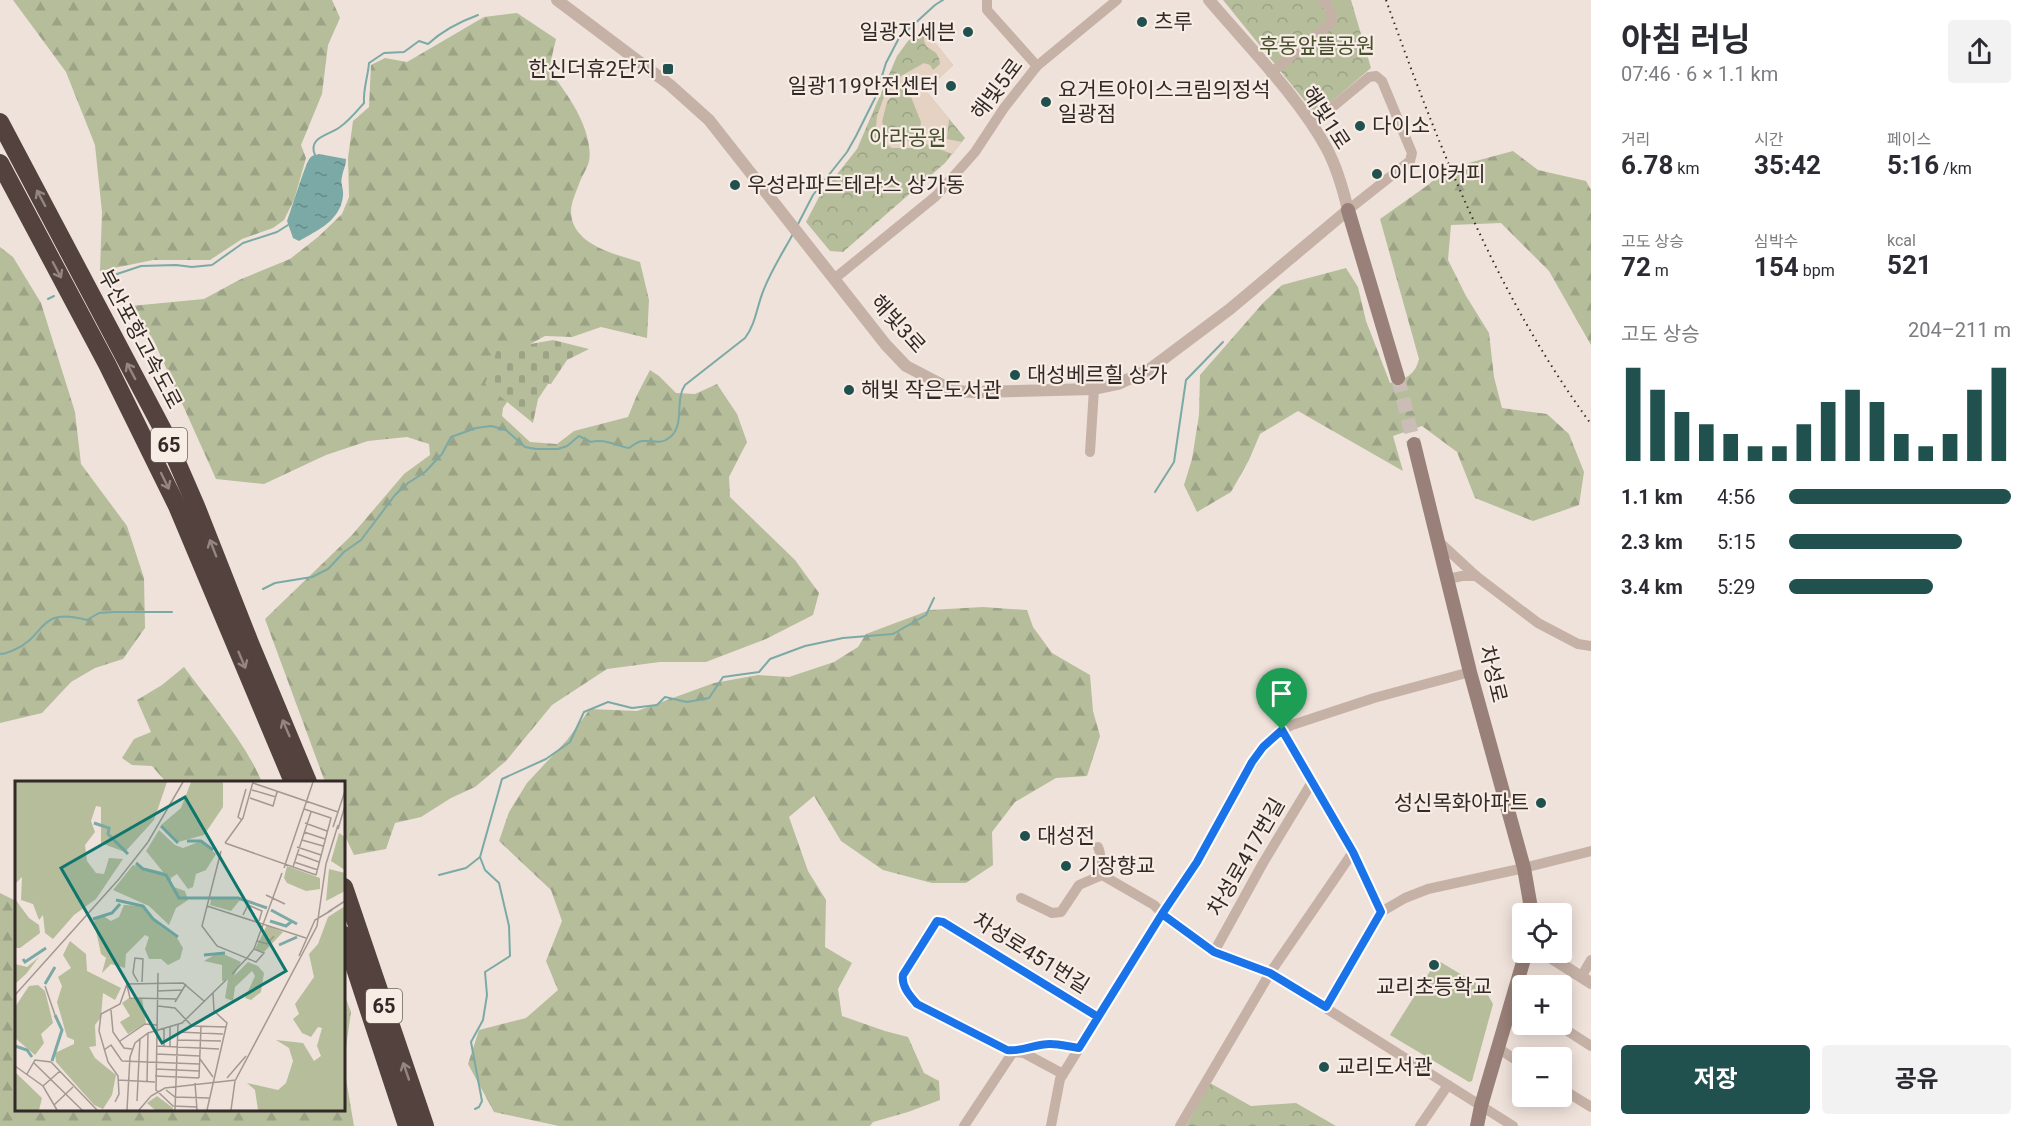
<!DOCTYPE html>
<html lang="ko">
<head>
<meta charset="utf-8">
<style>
  :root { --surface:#fff; --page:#f2f2f3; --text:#2b2b33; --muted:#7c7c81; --accent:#20514e }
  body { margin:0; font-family:Roboto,"Noto Sans KR",sans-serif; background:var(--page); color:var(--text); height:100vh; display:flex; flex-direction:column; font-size:22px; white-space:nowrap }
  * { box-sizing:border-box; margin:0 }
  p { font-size:20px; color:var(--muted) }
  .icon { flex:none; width:33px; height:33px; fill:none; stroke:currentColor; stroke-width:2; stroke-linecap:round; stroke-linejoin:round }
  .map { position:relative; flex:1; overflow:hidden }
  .drawer { display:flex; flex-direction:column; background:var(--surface); width:450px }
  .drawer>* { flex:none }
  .fabs { position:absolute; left:1512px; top:903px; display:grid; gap:12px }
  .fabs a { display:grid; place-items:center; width:60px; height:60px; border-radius:6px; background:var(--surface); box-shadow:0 3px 15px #0003; font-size:30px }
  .pin { position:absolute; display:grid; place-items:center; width:51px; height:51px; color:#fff; margin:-62px -26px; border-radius:50% 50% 50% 0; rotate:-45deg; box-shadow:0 0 6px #0007 }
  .pin .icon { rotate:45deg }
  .round { display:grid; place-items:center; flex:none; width:63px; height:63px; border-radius:6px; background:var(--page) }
  .summary { display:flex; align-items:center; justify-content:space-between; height:102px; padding:0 30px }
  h1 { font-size:33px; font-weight:700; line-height:45px }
  .metrics { display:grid; grid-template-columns:repeat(3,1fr); gap:9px; height:102px; padding:6px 30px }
  .metrics div { display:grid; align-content:center }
  .metrics b { font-size:26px; font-weight:700 }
  .metrics small { font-size:16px; font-weight:400 }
  .metrics p { font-size:16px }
  .chart { height:168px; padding:12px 30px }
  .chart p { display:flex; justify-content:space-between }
  .chart svg { width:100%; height:108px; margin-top:6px; stroke:var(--accent); stroke-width:6 }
  .cta { display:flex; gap:12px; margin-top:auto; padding:12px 30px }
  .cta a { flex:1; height:69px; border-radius:6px; background:var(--accent); color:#fff; font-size:24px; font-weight:700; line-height:69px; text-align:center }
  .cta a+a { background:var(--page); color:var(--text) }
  ul { padding:0 30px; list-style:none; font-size:20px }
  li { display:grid; grid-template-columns:96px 72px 1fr; align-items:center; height:45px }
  li i { height:15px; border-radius:8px; background:var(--accent) }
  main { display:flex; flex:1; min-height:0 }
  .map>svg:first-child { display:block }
  .forest { fill:url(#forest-firs) }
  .cemetery { fill:url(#cemetery-stones) }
  .park { fill:url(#park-crowns) }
  .pitch { fill:#b5bd9b }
  .plaza { fill:#e6d2c2; fill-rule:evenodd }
  .water { fill:url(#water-ripples) }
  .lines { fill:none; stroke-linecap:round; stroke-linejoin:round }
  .stream { stroke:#7baaa6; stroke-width:2 }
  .secondary-tunnel { stroke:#c9bdb6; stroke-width:14; stroke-dasharray:14 7; stroke-linecap:butt }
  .minor { stroke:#c6b1a7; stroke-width:10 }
  .tertiary { stroke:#c6b1a7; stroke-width:12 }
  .secondary { stroke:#998078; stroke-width:14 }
  .motorway { stroke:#53423e; stroke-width:18 }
  .rail { stroke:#332927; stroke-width:2; stroke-dasharray:1.5 4.5; stroke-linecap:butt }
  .oneway { stroke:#958681 }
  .route-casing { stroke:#fff; stroke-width:12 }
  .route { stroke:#1a73e8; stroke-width:8 }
  .poi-dot { fill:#20514e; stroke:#f7ede5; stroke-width:2 }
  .labels { text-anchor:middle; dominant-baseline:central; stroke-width:4.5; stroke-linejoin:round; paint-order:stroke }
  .shield { fill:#f7ede5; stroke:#6e6460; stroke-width:1.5 }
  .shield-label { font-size:20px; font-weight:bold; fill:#332927 }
  .poi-label { font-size:21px; fill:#332927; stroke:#f7ede5; text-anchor:start }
  .park-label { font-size:21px; fill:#474f2d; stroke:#f7ede5 }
  .street-label { font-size:21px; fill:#332927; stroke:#f7ede5 }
  .inset-river { fill:none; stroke:#7baaa6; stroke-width:3 }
  .inset-road { fill:none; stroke:#a49892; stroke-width:1.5 }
  .view { fill:#0f766e; fill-opacity:0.15; stroke:#0f766e; stroke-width:3 }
  .inset-edge { fill:none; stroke:#332927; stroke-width:3 }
</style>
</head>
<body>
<main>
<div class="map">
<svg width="1591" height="1126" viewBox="0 0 1591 1126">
  <defs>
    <pattern id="forest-firs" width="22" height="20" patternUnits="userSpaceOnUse" patternTransform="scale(1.5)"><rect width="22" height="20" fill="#b5bd9b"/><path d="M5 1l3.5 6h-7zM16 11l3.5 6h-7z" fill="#9ca286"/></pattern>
    <pattern id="cemetery-stones" width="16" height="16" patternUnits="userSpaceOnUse" patternTransform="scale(1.5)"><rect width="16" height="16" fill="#b5bd9b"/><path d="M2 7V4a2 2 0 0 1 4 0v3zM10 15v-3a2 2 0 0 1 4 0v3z" fill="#9ca286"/></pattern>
    <pattern id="park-crowns" width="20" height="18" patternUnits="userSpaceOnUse" patternTransform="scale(1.5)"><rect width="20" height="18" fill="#b5bd9b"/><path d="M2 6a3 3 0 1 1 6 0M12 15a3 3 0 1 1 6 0" fill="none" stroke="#9ca286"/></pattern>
    <pattern id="water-ripples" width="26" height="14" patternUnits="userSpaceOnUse" patternTransform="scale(1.5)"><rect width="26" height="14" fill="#7baaa6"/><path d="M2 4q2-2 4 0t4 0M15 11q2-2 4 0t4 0" fill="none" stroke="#658a87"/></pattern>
  </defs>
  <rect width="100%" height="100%" fill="#efe2da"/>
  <g class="forest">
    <path d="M13 0H332L340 18 328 45 322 94 301 145 306 158 294 200 284 220 273 228 242 239 210 260H153L100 271 102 212 95 145 66 72Z"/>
    <path d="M517 13 556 39 549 69C565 92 585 117 589 146 592 165 585 168 579 184 576 192 571 203 571 211 571 245 615 254 640 262L649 300 647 338 601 327 572 337 545 336 525 347 512 395 503 408 502 416 530 442 557 444 574 431 628 417 637 395 650 370 659 376 676 393 695 394 717 384 737 414 747 442 729 477 730 497 795 560 819 593 813 615 766 639 706 662H660L607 669 552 705 506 761 475 787 451 798 421 817 395 823 386 849 354 855 344 834V782H325L265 619 352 535 404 474 430 455 429 444 407 437 368 441 326 455 264 484 216 479 154 341 131 306 204 299 239 280 290 259 318 237 342 214 349 197 348 158 353 121 369 107 371 65 385 58 407 62 484 17Z"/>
    <path d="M1513 151 1538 170 1586 181 1591 190V345L1549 271 1501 223 1451 225 1448 260 1466 296 1489 333 1494 377 1502 408 1547 414 1569 434 1584 472 1579 505 1533 521 1475 498 1457 452 1422 426 1393 436 1403 471 1298 411 1260 434 1249 460 1231 492 1197 512 1184 485 1192 459 1199 415 1200 375 1263 303 1282 285 1346 268 1358 287 1366 321 1390 383C1406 379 1415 375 1419 359L1380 219 1428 185 1446 169Z"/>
    <path d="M0 247 13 257 41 303 75 412 81 464 127 526 144 578 145 628 123 659 95 668 71 682 42 713 0 723Z"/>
    <path d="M983 607 1027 610 1033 627 1052 653 1090 675 1093 711 1100 736 1087 776 1056 778 1015 802 992 832 993 865 966 883H932L883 870 841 841 814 796 789 817 808 871 826 900 825 947 852 963 838 989 842 1016 885 1031 908 1037 924 1073 939 1081 940 1100 908 1112 873 1122 870 1126H559L494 1112 468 1064 479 1030 526 1018 558 990 546 961 562 921 551 890 499 841 509 812 527 783 567 740 590 709 637 711 714 683 758 675 789 677 834 662 858 647 866 634 930 610Z"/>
    <path d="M184 667C211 704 244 740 262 782H166L152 766 132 765 122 758 134 739 151 732 137 700 162 685Z"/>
    <path d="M0 893 16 901V1110H344V1067L354 1126H0Z"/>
    <path d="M344 994 351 1012 344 1062Z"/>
  </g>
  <path class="cemetery" d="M553 340 589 349 567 360 551 384H548L538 399 533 423 485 384 497 350Z"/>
  <g class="park">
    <path d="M1223 0H1351L1371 68 1316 115Z"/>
    <path d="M923 28 953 65 926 91 965 138 945 163 843 252 830 251 806 222 819 197 857 149 897 56 908 41Z"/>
    <path d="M1210 1083 1251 1106 1296 1103 1336 1126H1186Z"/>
  </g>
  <path class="pitch" d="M1437 960 1484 988 1493 1004 1472 1081 1469 1082 1390 1035Z"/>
  <path class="plaza" d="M927 32 953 65 926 91 949 119 947 139 962 142 952 154 921 142 911 148H892L883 142 876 127 877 116 885 94 901 76 924 63 930 65 933 70 940 64 939 58 936 53 926 46 924 41V37ZM901 88 909 92 921 122 919 134 914 139 901 142 894 141 888 137 882 122 887 102 897 89Z"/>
  <path class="water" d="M319 154 346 159C346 166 343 170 342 177 340 183 344 189 343 196 340 221 318 230 299 241L293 238 287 221C291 211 306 161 310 158 312 155 316 155 319 154Z"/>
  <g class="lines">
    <g class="stream">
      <path d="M315 155C307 137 330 135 340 127 349 121 357 111 364 103 363 88 368 77 369 63L384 53 404 52 419 41 428 44C443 30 459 22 478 15"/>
      <path d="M797 226 813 195 847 152 856 136 875 98 886 63 899 38 935 5 943 0"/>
      <path d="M105 278 141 266 176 265 192 267 212 265 243 243 277 232 288 225"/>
      <path d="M48 299 54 296"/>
      <path d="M1155 492 1174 462 1186 380 1223 342"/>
      <path d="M263 589 275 583 312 577 328 569 344 552 361 540 395 495 408 483 425 472 442 454 451 437 476 428 491 426 506 430 525 447 536 449H558L567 446 579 436 591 442C604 438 616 446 629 448 633 445 637 442 642 441 652 440 660 445 669 438 686 425 674 401 685 385L745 338C756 324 757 305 764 289 772 269 783 252 793 234"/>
      <path d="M0 654C6 654 8 652 14 650 47 636 37 606 87 620L99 613 113 612H172"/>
      <path d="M439 875 466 868 480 857 502 779 546 759 570 742 584 712 608 702 632 708 657 705 665 697 687 702 709 698 723 677 759 672 770 659 805 646 843 638 893 634 926 615 934 598"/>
      <path d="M475 1109 479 1107 482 1101 471 1042 483 1020 487 995 485 972 510 956 509 926 499 883 485 870 480 857"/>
    </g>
    <path class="secondary-tunnel" d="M1398 378 1414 444"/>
    <g class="minor">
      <path d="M987 0V10L1037 66"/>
      <path d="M1271 73 1330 24C1334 13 1330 9 1323 0"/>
      <path d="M1312 124 1369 77 1376 76 1382 81 1412 153 1410 161 1348 210"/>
      <path d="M834 279 936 196 975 152 1004 108 1037 66 1117 0"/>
      <path d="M1090 452 1094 389"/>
      <path d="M1437 540 1476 576"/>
      <path d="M1448 579 1462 576H1476L1538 623 1578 644 1591 646"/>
      <path d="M1282 730 1353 852 1381 912"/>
      <path d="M1098 847C1103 857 1098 865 1102 875"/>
      <path d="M1102 875 1154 905 1169 920 1214 952 1270 973 1513 1126"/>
      <path d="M1021 898 1052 913 1061 912 1079 885 1102 875"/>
      <path d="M1214 952 1263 863 1312 782"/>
      <path d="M1581 977 1591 960"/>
      <path d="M1326 1007 1381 912 1405 898 1428 889 1524 868 1591 851"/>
      <path d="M1557 1024 1591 1046"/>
      <path d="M1079 1048 1052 1044 1029 1047 1018 1052 1007 1050 917 1004C910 996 901 986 903 975L937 921 943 922 1098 1017"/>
      <path d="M1498 1048 1522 1064"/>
      <path d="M1562 1089 1591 1107"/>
      <path d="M964 1126 1013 1052 1024 1053 1063 1074"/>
      <path d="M1051 1126 1060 1079 1162 914 1197 862 1241 782 1263 747 1278 733 1292 725 1374 698 1470 672"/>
      <path d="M1180 1126 1270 973 1353 852"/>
      <path d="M1420 1126 1448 1085"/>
    </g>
    <g class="tertiary">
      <path d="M557 0 670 85 709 120 886 345 906 366 954 391 974 392 1094 389 1118 384 1150 369 1230 309 1348 210C1343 189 1337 168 1327 149 1299 97 1247 45 1209 0"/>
      <path d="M1542 952 1591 983"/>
    </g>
    <g class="secondary">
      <path d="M1348 210 1398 378"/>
      <path d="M1414 444 1470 672 1524 868 1532 914"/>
      <path d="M1477 1126 1481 1106 1526 952"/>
    </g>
    <g class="motorway">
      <path d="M0 122 163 430 196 506 250 643 308 782"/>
      <path d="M0 163 107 364 177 506 293 782"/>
      <path d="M344 887 425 1126"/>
      <path d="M344 935 407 1126"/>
    </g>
    <path class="rail" d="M1386 0C1439 148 1497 296 1591 424"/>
  </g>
  <defs><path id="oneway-shaft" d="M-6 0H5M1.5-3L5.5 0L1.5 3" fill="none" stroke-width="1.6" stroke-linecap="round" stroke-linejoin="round" transform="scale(1.5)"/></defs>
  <g class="oneway">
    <use href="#oneway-shaft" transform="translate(41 198) rotate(-118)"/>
    <use href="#oneway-shaft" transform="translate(57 270) rotate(62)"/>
    <use href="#oneway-shaft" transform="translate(131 371) rotate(-118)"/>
    <use href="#oneway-shaft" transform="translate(165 481) rotate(64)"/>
    <use href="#oneway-shaft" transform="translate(213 548) rotate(-111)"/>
    <use href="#oneway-shaft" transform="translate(242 660) rotate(67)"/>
    <use href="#oneway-shaft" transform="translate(286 728) rotate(-113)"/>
    <use href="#oneway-shaft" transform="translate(406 1071) rotate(-109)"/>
  </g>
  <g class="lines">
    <defs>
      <path id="route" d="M1282 730 1263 747 1252 762 1197 862 1162 914 1098 1017 943 922 937 921 903 975C901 986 910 996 917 1004L1007 1050C1022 1052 1035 1044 1050 1044 1060 1044 1070 1047 1079 1048L1162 914 1214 952 1270 973 1326 1007 1381 912 1353 852 1282 730"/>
    </defs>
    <use href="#route" class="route-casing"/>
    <use href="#route" class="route"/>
  </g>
  <g class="poi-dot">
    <circle cx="1142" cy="22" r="6"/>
    <circle cx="968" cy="32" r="6"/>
    <rect x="662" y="63" width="12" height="12" rx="3"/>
    <circle cx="951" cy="86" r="6"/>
    <circle cx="1046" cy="102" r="6"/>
    <circle cx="1360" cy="126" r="6"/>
    <circle cx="1377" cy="174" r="6"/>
    <circle cx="735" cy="185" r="6"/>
    <circle cx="1015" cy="375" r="6"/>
    <circle cx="849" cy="390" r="6"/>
    <circle cx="1541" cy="803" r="6"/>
    <circle cx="1025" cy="836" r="6"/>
    <circle cx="1066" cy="866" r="6"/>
    <circle cx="1434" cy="965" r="6"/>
    <circle cx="1324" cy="1067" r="6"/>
  </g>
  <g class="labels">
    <g class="shield">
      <rect x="151" y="428" width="36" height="34" rx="4.5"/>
      <rect x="366" y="989" width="36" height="34" rx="4.5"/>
    </g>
    <g class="shield-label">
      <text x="169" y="445">65</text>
      <text x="384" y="1006">65</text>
    </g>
    <g class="poi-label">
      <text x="1154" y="22">츠루</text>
      <text x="956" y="32" text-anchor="end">일광지세븐</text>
      <text x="656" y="69" text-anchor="end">한신더휴2단지</text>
      <text x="939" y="86" text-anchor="end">일광119안전센터</text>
      <text x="1058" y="90">요거트아이스크림의정석<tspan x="1058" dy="24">일광점</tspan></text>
      <text x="1372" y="126">다이소</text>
      <text x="1389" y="174">이디야커피</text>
      <text x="747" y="185">우성라파드테라스 상가동</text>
      <text x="1027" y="375">대성베르힐 상가</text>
      <text x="861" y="390">해빛 작은도서관</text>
      <text x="1529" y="803" text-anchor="end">성신목화아파트</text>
      <text x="1037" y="836">대성전</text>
      <text x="1078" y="866">기장향교</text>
      <text x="1434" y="987" text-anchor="middle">교리초등학교</text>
      <text x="1336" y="1067">교리도서관</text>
    </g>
    <g class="park-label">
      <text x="1317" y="46">후동앞뜰공원</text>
      <text x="908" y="138">아라공원</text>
    </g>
    <g class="street-label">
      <text transform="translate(997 89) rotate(-53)">해빛5로</text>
      <text transform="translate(1326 118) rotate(57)">해빛1로</text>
      <text transform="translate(898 324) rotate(48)">해빛3로</text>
      <text transform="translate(140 339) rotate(62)">부산포항고속도로</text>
      <text transform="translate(1493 674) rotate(76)">차성로</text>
      <text transform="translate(1246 857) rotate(-60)">차성로417번길</text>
      <text transform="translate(1031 953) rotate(32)">차성로451번길</text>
    </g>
  </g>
  <g transform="translate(15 781)">
    <rect width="330" height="330" fill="#efe2da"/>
    <path d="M0 1H152L139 39 110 71 86 62V26L81 25 76 40 80 51 70 64 72 80 81 92 89 93 94 77 108 78 81 118 59 134 38 158 30 152 28 134 24 139 18 123 6 119 7 96 0 103ZM176 1H208V26L189 54 163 61 146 44 166 27ZM144 49 160 64 168 67 186 60 201 73 191 89 181 93 178 106 173 108 162 93 156 97V105L170 110 173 119 161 127 154 144 134 125 98 109 118 84 148 91 131 70ZM324 52 330 56V89L316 80ZM314 88 330 92V110L311 120ZM0 118 14 137 24 144 25 152 5 167H0ZM109 124 129 125 145 145 162 157 168 167 165 178 153 184 146 178H134L130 168 134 156 130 154 111 173 110 187 96 183 87 192 91 177 86 173 79 140 87 134 96 140 104 136ZM330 125V329H243L240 309 232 302 263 309 271 302 278 280 274 267 261 259 288 262 299 280 306 275 302 265 307 247 303 246 296 256 287 252 278 238 284 233 280 223 299 196 294 173 303 163 313 136ZM55 160 71 173 72 190 106 207 100 219 88 212 86 236 80 244 81 265 74 266 80 277 101 294 97 314 88 328 79 324 41 281 40 272 59 263V259L52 256 42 221 47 205 43 196 56 187 48 174ZM204 171 226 181 219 195 233 181 243 185 249 192 246 211 236 219 230 217 240 195 237 190 220 206 218 220 210 217 213 199 207 200V184L189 180ZM24 176 11 193 0 203V183L12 186ZM23 204 30 210 38 242 26 253 29 262 20 274 0 257V226L14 205ZM0 291 27 317 24 329H0Z" fill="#b5bd9b"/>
    <path d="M272 85 305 97V108L291 110 272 102 269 97ZM196 118H220L225 119 216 130 195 124ZM252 144 268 151 249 171 240 168ZM114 217H127L131 242 113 253 105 241 115 235 107 222ZM142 315 158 327V329H140L132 322Z" fill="#b5bd9b"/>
    <path class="inset-river" d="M79 42 94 47 93 53 113 73M146 45 163 62M172 60H186L198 69M121 82 128 88 151 94 164 117H223L252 127M101 119 128 125 138 138 163 156M256 129 282 143M78 138 97 132 105 123M255 140 271 145 276 141M264 164 282 156M189 174 210 172M8 178 10 181 31 167M30 203 40 186M0 265 12 269 17 276M37 280 47 249 40 234"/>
    <path class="inset-road" d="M238 2 323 31M237 9 261 16M235 17 258 25 262 11M289 28 316 37 301 94M227 39 223 36 231 8M290 42 312 50M318 46 330 10M323 48 330 25M289 51 310 58M287 59 308 65M210 62 301 94M210 62 228 37 238 1M282 66 306 74M206 70 187 145 202 165 241 181 249 172 239 168M282 73 304 81M279 81 303 89M278 86 296 31M269 87 298 1M251 114 270 123M192 125 291 157M313 131 330 120M228 134 233 124 247 130 244 140M242 160 252 163 259 155M284 175 300 139 317 129M232 177 239 168 267 92M143 192 141 309 158 325 182 326M217 193 232 177M123 201 118 192 120 177 128 178 127 201M112 204 115 217 162 218M30 205 40 234M142 210 167 209M198 212 199 230 212 242 211 246M0 214 104 98 133 61 168 1M160 221 171 203M143 225 160 227 177 245 211 246M96 229 98 251 109 267 117 268M163 251 208 253M162 259 206 260M105 260 130 243 142 244M142 265 204 268M149 266V247M155 266V245M89 269 96 264 107 280M141 273 185 275M185 278 198 296M107 280 184 283M19 282 67 329M0 285 28 305 42 329M141 288 184 290M12 293 20 279 36 281 82 329M140 295 184 297M184 297 186 245M212 297 231 275M103 299 140 301M132 301 133 252M180 302 182 329M28 305 45 290M151 309 160 316 194 317M122 320 125 257M100 321 104 313 103 295 93 281 84 250 86 233 105 223 112 203 168 202 189 220M39 324 58 306M112 329 115 276 120 262 133 252 167 242 211 199M124 329 136 315 150 307 221 299M160 329 163 244M192 329 211 246M216 329 220 300 302 145 311 83 323 44"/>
    <path class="view" d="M170 16 271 190 147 262 46 87Z"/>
    <rect width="330" height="330" class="inset-edge"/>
  </g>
</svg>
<div class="fabs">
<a><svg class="icon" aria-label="locate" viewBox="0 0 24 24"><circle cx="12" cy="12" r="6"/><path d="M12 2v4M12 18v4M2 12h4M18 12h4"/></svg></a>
<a>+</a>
<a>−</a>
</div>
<div class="pin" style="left:1282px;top:730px;background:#1e9e55"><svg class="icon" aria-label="arrive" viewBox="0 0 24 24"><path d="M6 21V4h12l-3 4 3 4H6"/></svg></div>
</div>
<section class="drawer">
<div class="summary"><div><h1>아침 러닝</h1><p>07:46 · 6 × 1.1 km</p></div><a class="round"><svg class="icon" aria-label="share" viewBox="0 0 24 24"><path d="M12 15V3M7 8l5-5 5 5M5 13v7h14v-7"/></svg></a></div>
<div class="metrics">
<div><p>거리</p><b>6.78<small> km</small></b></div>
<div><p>시간</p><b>35:42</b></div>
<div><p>페이스</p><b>5:16<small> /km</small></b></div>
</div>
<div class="metrics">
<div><p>고도 상승</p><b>72<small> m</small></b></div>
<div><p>심박수</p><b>154<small> bpm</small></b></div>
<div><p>kcal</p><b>521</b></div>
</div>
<div class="chart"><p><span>고도 상승</span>204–211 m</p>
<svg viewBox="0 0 160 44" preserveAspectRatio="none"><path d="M5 44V6M15 44V15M25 44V24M35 44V29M45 44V33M55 44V38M65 44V38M75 44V29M85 44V20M95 44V15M105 44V20M115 44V33M125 44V38M135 44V33M145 44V15M155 44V6"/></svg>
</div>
<ul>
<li><b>1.1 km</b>4:56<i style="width:100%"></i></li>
<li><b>2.3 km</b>5:15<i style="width:78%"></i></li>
<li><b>3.4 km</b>5:29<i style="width:65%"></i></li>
</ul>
<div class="cta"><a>저장</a><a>공유</a></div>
</section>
</main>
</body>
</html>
